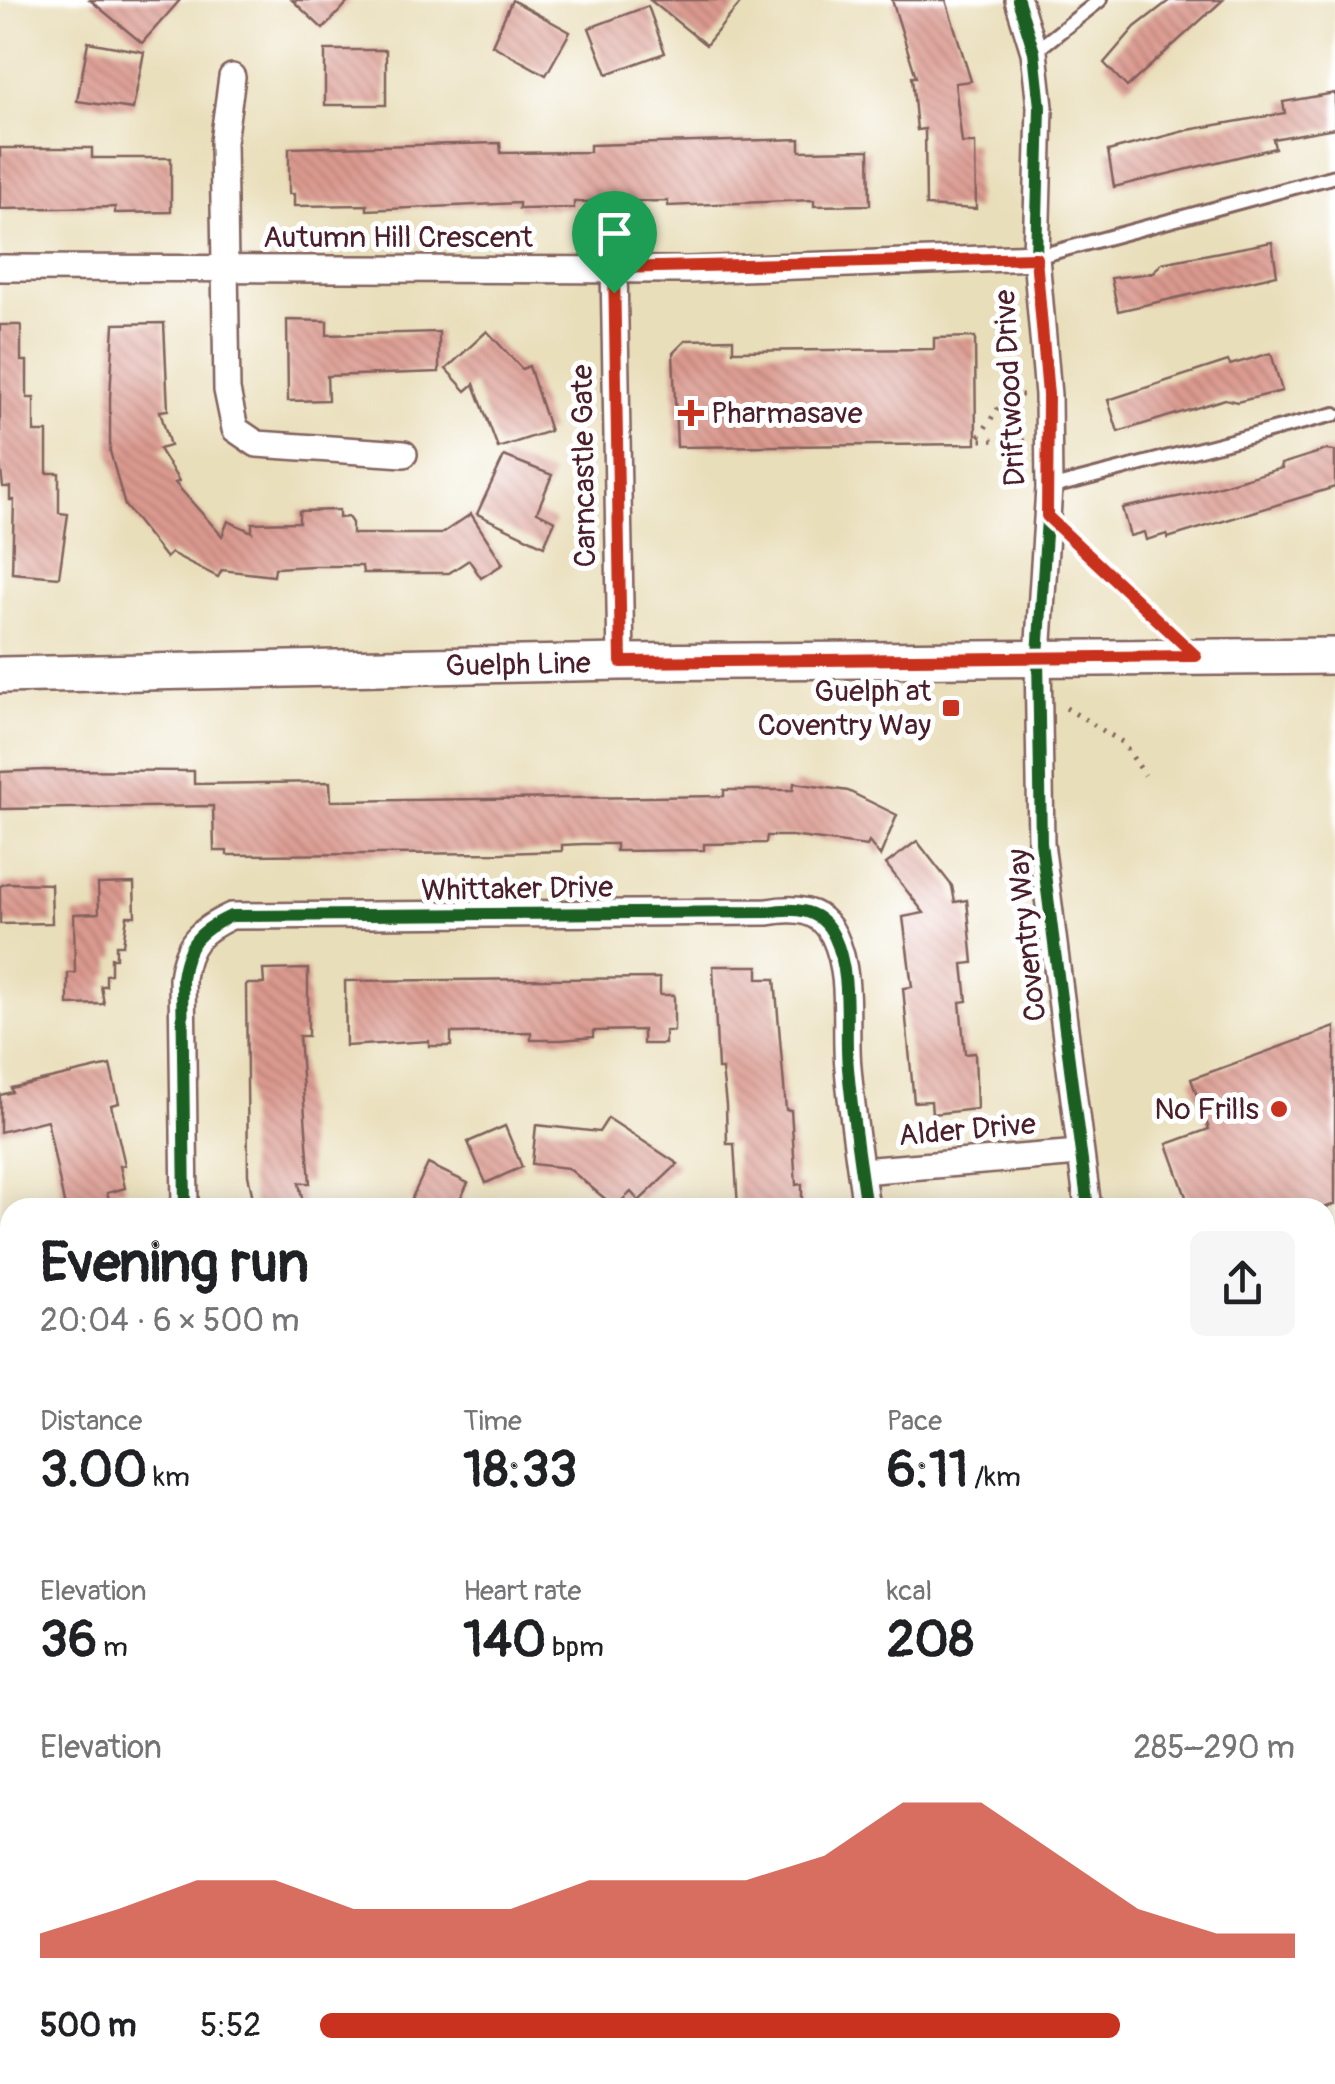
<!DOCTYPE html>
<html lang="en">
<head>
<meta charset="utf-8">
<style>
  :root { --surface:#fff; --page:#f6f6f6; --text:#202124; --muted:#757577; --accent:#c8321e }
  body { margin:0; font-family:Pangolin,sans-serif; background:var(--page); color:var(--text); height:100vh; display:flex; flex-direction:column; font-size:38px; white-space:nowrap }
  * { box-sizing:border-box; margin:0 }
  p { font-size:32px; color:var(--muted) }
  .icon { flex:none; width:55px; height:55px; fill:none; stroke:currentColor; stroke-width:2; stroke-linecap:round; stroke-linejoin:round }
  .map { position:relative; flex:1; overflow:hidden }
  .side { position:absolute; left:0px; top:1198px; width:1335px; height:888px; display:flex; flex-direction:column; background:var(--surface); border-radius:30px 30px 0 0; box-shadow:0 5px 25px #0003 }
  .side>* { flex:none }
  .pin { position:absolute; display:grid; place-items:center; width:85px; height:85px; color:#fff; margin:-102px -42px; border-radius:50% 50% 50% 0; rotate:-45deg; box-shadow:0 0 10px #0007 }
  .pin .icon { rotate:45deg }
  .round { display:grid; place-items:center; flex:none; width:105px; height:105px; border-radius:15px; background:var(--page) }
  .headline { display:flex; align-items:center; justify-content:space-between; height:170px; padding:0 40px }
  h1 { font-size:55px; font-weight:700; line-height:75px }
  .metrics { display:grid; grid-template-columns:repeat(3,1fr); gap:15px; height:170px; padding:10px 40px }
  .metrics div { display:grid; align-content:center }
  .metrics b { font-size:50px; font-weight:700 }
  .metrics small { font-size:28px; font-weight:400 }
  .metrics p { font-size:28px }
  .chart { height:280px; padding:20px 40px }
  .chart p { display:flex; justify-content:space-between }
  .chart svg { width:100%; height:180px; margin-top:10px; fill:var(--accent); opacity:.7 }
  ul { padding:0 40px; list-style:none; font-size:32px }
  li { display:grid; grid-template-columns:160px 120px 1fr; align-items:center; height:75px }
  li i { height:25px; border-radius:12px; background:var(--accent) }
  .map>svg:first-child { display:block }
  .building { fill:url(#building-back-hatch) }
  .lines { fill:none; stroke-linecap:round; stroke-linejoin:round }
  .lane-casing { stroke:#82625d; stroke-width:18 }
  .street-casing { stroke:#82625d; stroke-width:30 }
  .secondary-casing { stroke:#82625d; stroke-width:40 }
  .path { stroke:#82625d; stroke-width:5; stroke-dasharray:2.5 8; stroke-linecap:butt }
  .lane { stroke:#fff; stroke-width:12 }
  .street { stroke:#fff; stroke-width:25 }
  .secondary { stroke:#fff; stroke-width:35 }
  .cycleway-casing { stroke:#fff; stroke-width:19 }
  .cycleway { stroke:#1b5e20; stroke-width:12 }
  .route-casing { stroke:#fff; stroke-width:20 }
  .route { stroke:#c8321e; stroke-width:12 }
  .poi-dot { fill:#c8321e; stroke:#fff; stroke-width:4 }
  .labels { text-anchor:middle; dominant-baseline:central; stroke-width:10; stroke-linejoin:round; paint-order:stroke }
  .street-label { font-size:30px; fill:#4a1f2b; stroke:#fff }
  .poi-label { font-size:30px; fill:#4a1f2b; stroke:#fff; text-anchor:end }
</style>
</head>
<body>
<div class="map">
<svg width="1335" height="2084" viewBox="0 0 1335 2084">
  <defs>
    <pattern id="building-back-hatch" width="6" height="6" patternUnits="userSpaceOnUse" patternTransform="scale(2.5)"><rect width="6" height="6" fill="#db9a8f"/><path d="M-1 5l2 2M0 0l6 6M5-1l2 2" fill="none" stroke="#b47d75"/></pattern>
  </defs>
  <rect width="100%" height="100%" fill="#fff"/>
  <filter id="ink" filterUnits="userSpaceOnUse"><feTurbulence type="fractalNoise" baseFrequency=".01" numOctaves="2"/><feDisplacementMap in="SourceGraphic" scale="20" xChannelSelector="R" yChannelSelector="G"/><feConvolveMatrix kernelMatrix="1 2 1 2 8 2 1 2 1" color-interpolation-filters="sRGB"/></filter>
  <filter id="wash" filterUnits="userSpaceOnUse"><feTurbulence type="fractalNoise" baseFrequency=".0048" numOctaves="4" result="noise"/><feDisplacementMap in="SourceGraphic" scale="40" xChannelSelector="R" yChannelSelector="G"/><feGaussianBlur stdDeviation="2.25" result="paint"/><feColorMatrix in="noise" values="0 0 0 0 0 0 0 0 0 0 0 0 0 0 0 0 0 1.4 0 .05"/><feComposite in="paint" operator="in"/></filter>
  <g filter="url(#wash)">
    <rect width="100%" height="100%" fill="#e9deba"/>
    <g id="blocks">
      <g class="building">
        <path d="M90 0H180L142 43Z"/>
        <path d="M292 0H350L323 29Z"/>
        <path d="M512 0 570 32 546 75 492 45Z"/>
        <path d="M650 0H743L706 45Z"/>
        <path d="M892 0H946L971 81 955 83 962 143H975L976 209 926 206 925 129 917 130 912 77H916Z"/>
        <path d="M1170 0H1223L1127 87 1104 63 1135 27Z"/>
        <path d="M648 6 665 53 607 74 589 28Z"/>
        <path d="M88 42 144 52 133 109 77 101Z"/>
        <rect x="325" y="50" width="61" height="55"/>
        <path d="M1335 93V128L1273 139 1275 148 1114 187 1108 151 1188 130 1285 113 1283 102Z"/>
        <path d="M800 139V151L869 150 870 205 814 206V200L668 206V201L574 202V208L519 209V203L367 210V205L294 206V194H289V148L500 143 501 153 590 152V145Z"/>
        <path d="M0 148H92V158H171V212L115 213V207L0 209Z"/>
        <path d="M1272 242 1277 275 1118 311 1111 278 1152 273 1162 263Z"/>
        <path d="M287 320 327 321V335L439 332V372L327 376 328 400 288 401Z"/>
        <path d="M164 323 168 410 160 411 170 446 159 449 179 481 175 483 222 536 228 521 252 532V523L299 522V511L339 510V518L348 517 352 523V534H441L471 514 503 564 481 578 469 560 449 573H363L362 566H313L275 568 274 576 222 570 218 577 171 553 166 558 125 506 110 451V398L114 324Z"/>
        <path d="M0 325H21V361H27V398H34V432H47V473H59V513L68 514 59 577 12 573 14 500H10V487H3L0 463Z"/>
        <path d="M487 331 522 369 529 366 550 431 498 448 474 384 466 391 446 369Z"/>
        <path d="M975 337 976 444 677 447 673 353 686 340 733 339V351L934 349V338Z"/>
        <path d="M1271 353 1282 391 1237 402 1225 399 1118 432 1108 400 1228 361 1230 365Z"/>
        <path d="M1326 450 1335 451V487L1168 538 1167 534 1146 540 1144 532 1130 536 1122 508 1192 494 1282 468 1281 464Z"/>
        <path d="M504 456 552 475 537 512 555 521 544 546 477 514Z"/>
        <path d="M44 770 194 771V784L330 782 331 801 724 796V790H793L794 783 848 791 897 815 880 856 869 842 867 846 791 836H767L766 843 704 844V850L616 851V844H583L562 845V851L502 853 227 855V851H214L213 806 0 809V772Z"/>
        <path d="M917 841 952 886 955 902 967 900 973 963 963 964 967 1001 960 1002 965 1054 975 1053 977 1109 932 1114 931 1101 914 1102 903 988 912 987 903 917 924 913 886 864Z"/>
        <path d="M7 883 51 884 52 923 0 924V886Z"/>
        <path d="M134 883 135 916H127L123 945H116V958H111V974L106 975V986H101L104 1004 68 1005V973H75L74 914 99 913 98 884Z"/>
        <path d="M713 966H758V979H775L786 1110H791L796 1185 802 1184V1208H738L734 1144H727L726 1105 722 1069H718Z"/>
        <path d="M308 969V1036H299L310 1183H299L304 1208H255L248 1175 246 984H264L263 970Z"/>
        <path d="M660 978V995H674V1031H665V1044H643V1030L593 1031V1037L562 1040H531V1032L451 1033V1046H429V1041L346 1046 345 981Z"/>
        <path d="M1335 1027V1204L1324 1208H1190L1167 1144 1209 1129 1191 1079Z"/>
        <path d="M110 1065 119 1103 111 1105 125 1165 120 1166 125 1188 107 1193 111 1208H65L47 1120 0 1132V1095L12 1092 11 1088Z"/>
        <path d="M608 1118 678 1164 639 1201 631 1192 615 1207 568 1168 532 1164 536 1125 599 1132Z"/>
        <path d="M505 1126 522 1167 486 1183 468 1142Z"/>
        <path d="M428 1164 468 1183 456 1208H412L415 1201 411 1200Z"/>
      </g>
    </g>
  </g>
  <g filter="url(#ink)">
    <use href="#blocks" fill-opacity="0" stroke="#82625d" stroke-width="2.5"/>
    <g class="lines">
      <defs>
        <g id="lane">
          <path d="M1034 52 1100 0"/>
          <path d="M1036 257 1335 176"/>
          <path d="M1049 488 1335 414"/>
        </g>
        <g id="street">
          <path d="M1018 0 1034 52 1040 107 1036 257 1048 395 1049 488 1038 656 1041 843 1088 1208"/>
          <path d="M232 77 223 142 227 390 235 429 257 444 404 454"/>
          <path d="M0 268 689 270 1036 257"/>
          <path d="M614 268 621 662"/>
          <path d="M861 1171 1079 1153"/>
          <path d="M185 1208 182 978C187 943 199 931 231 916L768 912C794 907 821 908 834 936 853 976 844 1026 848 1068 852 1114 859 1161 866 1208"/>
          <path d="M1325 1650 1335 1656"/>
          <path d="M1325 2019 1335 2021"/>
          <path d="M161 2075 162 2084"/>
          <path d="M507 2084 511 2075"/>
        </g>
        <g id="secondary">
          <path id="s1" d="M0 675 621 662 1335 656"/>
        </g>
      </defs>
      <use href="#lane" class="lane-casing"/>
      <use href="#street" class="street-casing"/>
      <use href="#secondary" class="secondary-casing"/>
      <g class="path">
        <path d="M1025 441 977 440 1007 395H1027"/>
        <path d="M1071 538 1165 627"/>
        <path d="M1066 708 1122 742 1145 775"/>
      </g>
      <use href="#lane" class="lane"/>
      <use href="#street" class="street"/>
      <use href="#secondary" class="secondary"/>
      <defs>
        <g id="cycleway">
          <path d="M1018 0 1034 52 1040 107 1036 257 1048 395 1049 488 1038 656 1041 843 1088 1208"/>
          <path d="M185 1208 182 978C187 943 199 931 231 916L768 912C794 907 821 908 834 936 853 976 844 1026 848 1068 852 1114 859 1161 866 1208"/>
        </g>
      </defs>
      <use href="#cycleway" class="cycleway-casing"/>
      <use href="#cycleway" class="cycleway"/>
    </g>
  </g>
  <g class="lines" filter="url(#ink)">
    <defs>
      <path id="route" d="M1036 258 1048 395 1047 516 1196 656 621 662 614 268Z"/>
    </defs>
    <use href="#route" class="route-casing"/>
    <use href="#route" class="route"/>
  </g>
  <g class="poi-dot">
    <path d="M686 398h10v10h10v10h-10v10h-10v-10h-10v-10h10z"/>
    <rect x="941" y="698" width="20" height="20" rx="5"/>
    <circle cx="1279" cy="1109" r="10"/>
  </g>
  <g class="labels">
    <g class="street-label">
      <text x="398" y="237">Autumn Hill Crescent</text>
      <text transform="translate(1010 388) rotate(-93)">Driftwood Drive</text>
      <text transform="translate(584 466) rotate(-91)">Carncastle Gate</text>
      <text stroke="none"><textPath href="#s1" startOffset="518">Guelph Line</textPath></text>
      <text transform="translate(517 889) rotate(-1)">Whittaker Drive</text>
      <text transform="translate(1027 935) rotate(-96)">Coventry Way</text>
      <text transform="translate(967 1130) rotate(-5)">Alder Drive</text>
    </g>
    <g class="poi-label">
      <text x="711" y="413" text-anchor="start">Pharmasave</text>
      <text x="931" y="691">Guelph at<tspan x="931" dy="34">Coventry Way</tspan></text>
      <text x="1259" y="1109">No Frills</text>
    </g>
  </g>
</svg>
<div class="pin" style="left:614px;top:293px;background:#1e9e55"><svg class="icon" aria-label="arrive" viewBox="0 0 24 24"><path d="M6 21V4h12l-3 4 3 4H6"/></svg></div>
<section class="side">
<div class="headline"><div><h1>Evening run</h1><p>20:04 · 6 × 500 m</p></div><a class="round"><svg class="icon" aria-label="share" viewBox="0 0 24 24"><path d="M12 15V3M7 8l5-5 5 5M5 13v7h14v-7"/></svg></a></div>
<div class="metrics">
<div><p>Distance</p><b>3.00<small> km</small></b></div>
<div><p>Time</p><b>18:33</b></div>
<div><p>Pace</p><b>6:11<small> /km</small></b></div>
</div>
<div class="metrics">
<div><p>Elevation</p><b>36<small> m</small></b></div>
<div><p>Heart rate</p><b>140<small> bpm</small></b></div>
<div><p>kcal</p><b>208</b></div>
</div>
<div class="chart"><p><span>Elevation</span>285–290 m</p>
<svg viewBox="0 0 160 44" preserveAspectRatio="none"><path d="M0 44V38L10 32L20 25L30 25L40 32L50 32L60 32L70 25L80 25L90 25L100 19L110 6L120 6L130 19L140 32L150 38L160 38V44z"/></svg>
</div>
<ul>
<li><b>500 m</b>5:52<i style="width:82%"></i></li>
</ul>
</section>
</div>
</body>
</html>
